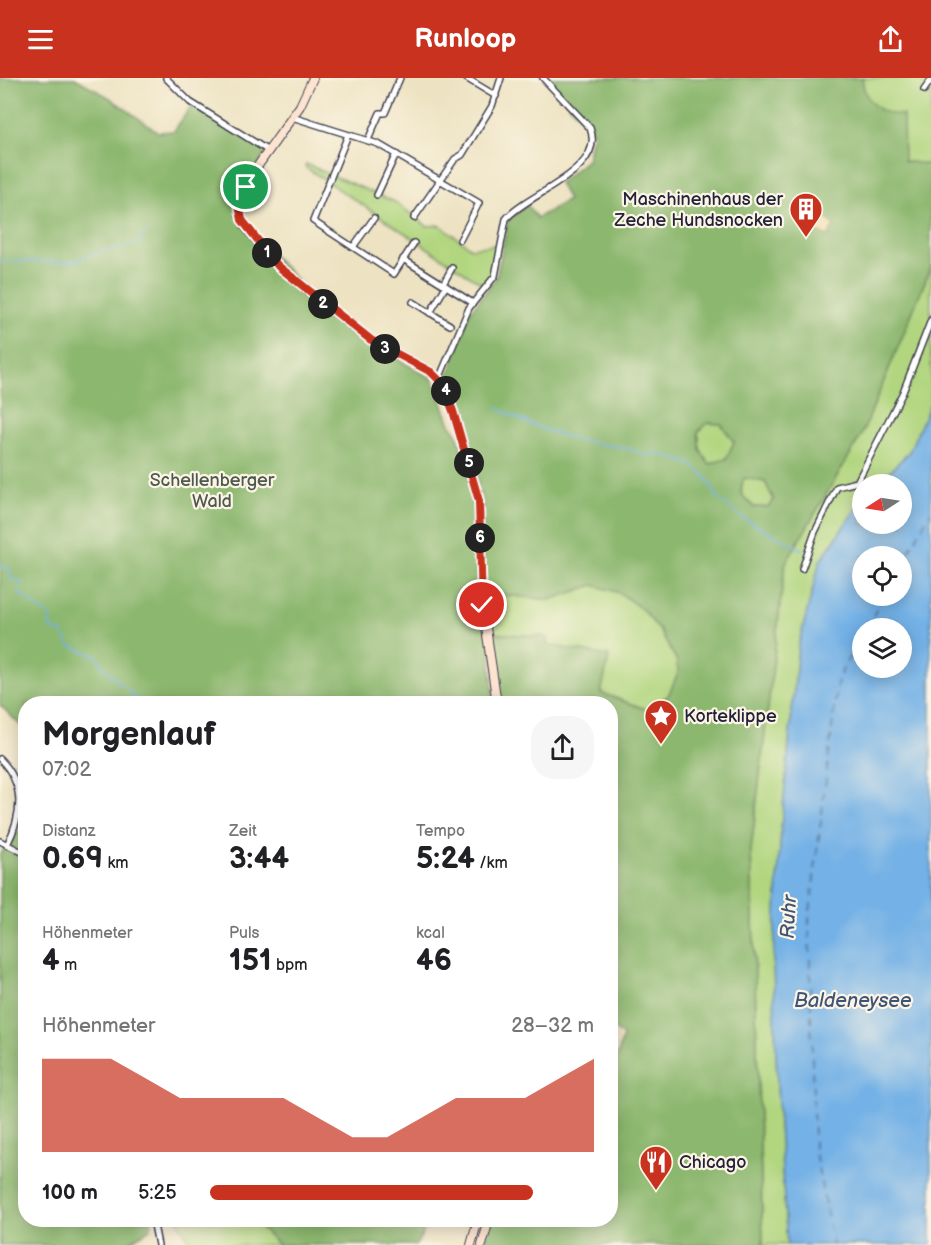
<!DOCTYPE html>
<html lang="de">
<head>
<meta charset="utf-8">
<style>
  :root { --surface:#fff; --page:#f6f6f6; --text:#202124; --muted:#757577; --accent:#c8321e }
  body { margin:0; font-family:"Balsamiq Sans",sans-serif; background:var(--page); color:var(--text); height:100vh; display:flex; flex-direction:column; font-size:22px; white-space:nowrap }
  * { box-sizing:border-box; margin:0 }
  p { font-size:20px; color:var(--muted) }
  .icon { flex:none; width:33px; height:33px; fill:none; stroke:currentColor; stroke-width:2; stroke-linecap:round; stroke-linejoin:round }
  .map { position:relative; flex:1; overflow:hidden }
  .sheet { position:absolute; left:18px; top:618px; width:600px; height:531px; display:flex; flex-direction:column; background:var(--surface); border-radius:24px; box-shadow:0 3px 15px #0003 }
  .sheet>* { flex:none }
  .needle { width:39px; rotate:258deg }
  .controls { position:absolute; left:852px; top:396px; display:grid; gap:12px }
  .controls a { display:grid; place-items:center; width:60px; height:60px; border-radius:50%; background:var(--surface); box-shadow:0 3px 15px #0003; font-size:30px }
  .pin { position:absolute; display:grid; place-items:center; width:51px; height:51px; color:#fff; margin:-26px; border:3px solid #fff; border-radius:50%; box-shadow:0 2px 6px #0007 }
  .km { position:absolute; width:30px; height:30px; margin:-15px; border-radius:50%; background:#222; color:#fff; font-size:16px; line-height:30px; text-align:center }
  .round { display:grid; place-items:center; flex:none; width:63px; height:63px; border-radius:24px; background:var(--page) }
  .head { display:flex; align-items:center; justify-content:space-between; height:102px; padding:0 24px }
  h1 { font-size:33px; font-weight:600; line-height:45px }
  .metrics { display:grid; grid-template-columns:repeat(3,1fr); gap:9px; height:102px; padding:6px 24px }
  .metrics div { display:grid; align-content:center }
  .metrics b { font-size:30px; font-weight:600 }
  .metrics small { font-size:16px; font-weight:400 }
  .metrics p { font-size:16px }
  .chart { height:168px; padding:12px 24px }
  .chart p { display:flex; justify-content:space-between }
  .chart svg { width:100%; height:108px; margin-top:6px; fill:var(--accent); opacity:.7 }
  ul { padding:0 24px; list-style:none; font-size:20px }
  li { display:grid; grid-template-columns:96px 72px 1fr; align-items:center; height:45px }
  li i { height:15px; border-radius:8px; background:var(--accent) }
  header { display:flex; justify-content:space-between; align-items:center; height:78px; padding:0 24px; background:var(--accent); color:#fff; font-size:27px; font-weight:600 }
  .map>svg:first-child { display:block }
  .green { fill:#b1d67f; stroke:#6a7c5d; stroke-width:1.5 }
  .forest { fill:#8cb76e; stroke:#576c54; stroke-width:1.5; fill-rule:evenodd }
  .sand { fill:#eeda9e; stroke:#887e6c; stroke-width:1.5 }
  .water { fill:#73b1e6; stroke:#4a6a90; stroke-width:1.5; fill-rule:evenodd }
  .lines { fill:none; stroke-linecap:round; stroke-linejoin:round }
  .stream { stroke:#73b1e6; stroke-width:1.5 }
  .ferry { stroke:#3e5477; stroke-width:1.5; stroke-dasharray:8 6; stroke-linecap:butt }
  .street-casing { stroke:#403f4f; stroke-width:8 }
  .secondary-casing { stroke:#403f4f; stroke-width:10 }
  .street { stroke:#fff; stroke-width:5 }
  .secondary { stroke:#fde4d1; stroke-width:8 }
  .route-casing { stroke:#fff; stroke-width:12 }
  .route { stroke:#c8321e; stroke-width:8 }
  .labels { text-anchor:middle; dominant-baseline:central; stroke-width:4.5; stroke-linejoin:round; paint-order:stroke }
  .poi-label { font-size:18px; fill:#22223b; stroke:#fcf5e5; text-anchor:start }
  .park-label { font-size:18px; fill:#4d584f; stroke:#fcf5e5 }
  .water-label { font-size:20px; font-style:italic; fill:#3e5477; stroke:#fcf5e5 }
</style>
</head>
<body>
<header><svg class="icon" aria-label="menu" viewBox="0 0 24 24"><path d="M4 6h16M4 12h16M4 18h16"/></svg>Runloop<svg class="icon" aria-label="share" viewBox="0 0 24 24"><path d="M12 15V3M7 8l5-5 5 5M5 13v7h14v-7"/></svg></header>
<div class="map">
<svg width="931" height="1167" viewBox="0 0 931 1167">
  <rect width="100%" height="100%" fill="#fcf5e5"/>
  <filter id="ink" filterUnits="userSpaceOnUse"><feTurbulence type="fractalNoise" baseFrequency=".0167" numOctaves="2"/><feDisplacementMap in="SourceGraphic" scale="12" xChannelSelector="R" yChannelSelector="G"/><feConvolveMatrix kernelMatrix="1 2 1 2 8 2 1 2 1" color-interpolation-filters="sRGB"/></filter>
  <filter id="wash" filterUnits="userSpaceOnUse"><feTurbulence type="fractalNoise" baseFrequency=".008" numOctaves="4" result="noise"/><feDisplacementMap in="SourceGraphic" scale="24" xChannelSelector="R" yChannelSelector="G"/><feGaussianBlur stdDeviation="1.35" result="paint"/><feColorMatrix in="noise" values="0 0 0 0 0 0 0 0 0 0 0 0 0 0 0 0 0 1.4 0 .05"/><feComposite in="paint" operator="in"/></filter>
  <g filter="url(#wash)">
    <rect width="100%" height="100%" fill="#ede2c1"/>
    <g class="green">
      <path d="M862 0H931V95L904 83 894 37C874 34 864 20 862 0Z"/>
      <path d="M306 86 395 124 427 148 440 147 471 170 496 167 492 194 485 208 305 89Z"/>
      <path d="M931 189V324L909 374 877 406H862V422L820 483 798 569 781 752 773 884 778 1031 787 1167H763L751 772 785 486 862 356Z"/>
      <path d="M708 345 721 346 734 364 726 381 709 386 700 371 698 354Z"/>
      <path d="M744 399 765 404 774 422 768 429H754C742 419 738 415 744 399Z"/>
      <path d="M593 507 620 515 644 533 660 553 677 583 679 595 668 618 646 631 601 615 609 578 547 567 548 559 494 555 487 515 549 522Z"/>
      <path d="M177 1142H253L279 1167H192Z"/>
    </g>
    <g class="forest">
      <path d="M0 0H75L110 20 158 54 174 53 192 27 267 72 242 116 244 147 324 230 376 269 433 301 450 346 457 355 477 422 494 625 26 626 25 652 0 627Z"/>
      <path d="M546 0H862C864 24 879 37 903 37L904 83 931 87V189L862 356 785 486 751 772 763 1167H485L491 1142H610L611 990H614L623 958 610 947V626L500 625 483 513 482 422 455 321 447 302 470 234 496 200 508 143 527 127 537 140 568 122 559 105 587 82 593 54ZM708 345 721 346 734 364 726 381 709 386 700 371 698 354ZM744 400 765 404 774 422 768 429H754C742 419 738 415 744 400ZM593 507 620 515 644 533 660 553 677 583 678 595 668 618 645 631 601 615 609 578 547 567 548 559 494 555 487 515 549 522Z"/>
      <path d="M25 752 26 1142H152L150 1151 124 1167H0V776L18 754Z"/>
      <path d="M253 1142H404L424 1153 416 1167H279Z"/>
    </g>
    <path class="sand" d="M813 132 827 140 834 147 828 158 819 155 810 137Z"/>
    <path class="water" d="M931 324V1167H787L778 1031 773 884 781 752 798 569 820 483 860 425 862 422V446H902V406H877L909 374ZM862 478H902V518H862ZM862 550H902V590H862Z"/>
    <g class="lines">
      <g class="stream">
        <path d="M0 183 72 184 107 171 124 170 140 164 145 154"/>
        <path d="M497 330C523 344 551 355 579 362 601 368 626 366 646 378L657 375 689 385 705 398 718 420 741 439 803 472"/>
        <path d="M0 487 10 492 11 501 22 504 19 513 22 518 50 539V551L62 554 70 568 97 578 102 587 123 608"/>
        <path d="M127 611 140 626"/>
      </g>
      <g class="ferry">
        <path d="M902 486 931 433"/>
        <path d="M866 550 884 518"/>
        <path d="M833 1167 814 1069 809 842 838 600 862 556"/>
      </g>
    </g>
  </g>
  <g filter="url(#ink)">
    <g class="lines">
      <defs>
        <g id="street">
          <path d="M166 0 190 24 267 72"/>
          <path d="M466 0 496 18"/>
          <path d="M924 12 931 2"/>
          <path d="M292 39 378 66 479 125 460 162"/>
          <path d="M348 57 313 143 394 196 414 165"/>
          <path d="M368 62 380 35H385L400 0"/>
          <path d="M377 117 396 76"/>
          <path d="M414 140 455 81 462 77 492 28 501 0"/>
          <path d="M353 169 374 140"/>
          <path d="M403 181 473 225"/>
          <path d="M443 206 452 190"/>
          <path d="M413 224 450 247"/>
          <path d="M430 235 446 208"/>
          <path d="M439 301 469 230 495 198 506 141C527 115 607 93 590 50L543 0"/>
          <path d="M802 491 815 454 837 409 857 404 903 314 931 242"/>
          <path d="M0 681C26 707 22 737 7 767"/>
          <path d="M0 763 26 776"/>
          <path d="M153 1142 158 1167"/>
        </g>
        <g id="secondary">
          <path d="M313 0 300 28 250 99 241 122 240 137 244 147 270 179 310 215 371 262 431 294 442 305 453 333 479 423 481 515 497 626"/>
          <path d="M471 1167 478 1142"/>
          <path d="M482 1167 489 1142"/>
        </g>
      </defs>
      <use href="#street" class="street-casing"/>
      <use href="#secondary" class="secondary-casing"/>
      <use href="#street" class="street"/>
      <use href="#secondary" class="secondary"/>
    </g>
  </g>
  <g class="lines" filter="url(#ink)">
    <defs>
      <path id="route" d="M246 109 239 127 242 142 278 188 371 262 431 294 442 305 453 333 479 423 482 527"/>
    </defs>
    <use href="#route" class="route-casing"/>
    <use href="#route" class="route"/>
  </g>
  <defs>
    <symbol id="building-pin" viewBox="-11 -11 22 30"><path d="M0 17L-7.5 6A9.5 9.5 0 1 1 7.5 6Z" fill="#c8321e" stroke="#fcf5e5"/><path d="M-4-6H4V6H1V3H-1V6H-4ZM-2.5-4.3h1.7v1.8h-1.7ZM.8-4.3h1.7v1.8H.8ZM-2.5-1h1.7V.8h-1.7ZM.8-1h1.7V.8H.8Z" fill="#fff"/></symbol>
    <symbol id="sight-pin" viewBox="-11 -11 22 30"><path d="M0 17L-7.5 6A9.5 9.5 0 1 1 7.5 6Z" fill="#c8321e" stroke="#fcf5e5"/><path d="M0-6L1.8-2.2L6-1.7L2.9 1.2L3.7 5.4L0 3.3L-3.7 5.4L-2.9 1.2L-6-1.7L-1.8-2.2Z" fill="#fff"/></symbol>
    <symbol id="restaurant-pin" viewBox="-11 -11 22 30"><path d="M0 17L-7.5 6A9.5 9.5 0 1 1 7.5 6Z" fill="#c8321e" stroke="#fcf5e5"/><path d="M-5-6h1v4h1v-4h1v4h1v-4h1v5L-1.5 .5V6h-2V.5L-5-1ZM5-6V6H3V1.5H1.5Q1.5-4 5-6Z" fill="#fff"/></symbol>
  </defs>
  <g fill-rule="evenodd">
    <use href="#building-pin" x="787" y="112" width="38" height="52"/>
    <use href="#sight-pin" x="642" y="619" width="38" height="52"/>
    <use href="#restaurant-pin" x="637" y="1065" width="38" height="52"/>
  </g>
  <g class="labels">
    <g class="poi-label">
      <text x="783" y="121" text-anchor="end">Maschinenhaus der<tspan x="783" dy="21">Zeche Hundsnocken</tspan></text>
      <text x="684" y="638">Korteklippe</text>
      <text x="679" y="1084">Chicago</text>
    </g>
    <g class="park-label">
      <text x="212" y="402">Schellenberger<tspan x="212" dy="21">Wald</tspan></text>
    </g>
    <g class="water-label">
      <text transform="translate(789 839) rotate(-87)">Ruhr</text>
      <text x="853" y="923">Baldeneysee</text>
    </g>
  </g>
</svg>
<div class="controls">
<a><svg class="needle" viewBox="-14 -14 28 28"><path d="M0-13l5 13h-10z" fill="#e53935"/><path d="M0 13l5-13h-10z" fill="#757577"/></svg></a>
<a><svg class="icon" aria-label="locate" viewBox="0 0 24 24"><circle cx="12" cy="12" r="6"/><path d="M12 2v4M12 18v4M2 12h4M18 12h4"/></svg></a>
<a><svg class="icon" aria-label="layers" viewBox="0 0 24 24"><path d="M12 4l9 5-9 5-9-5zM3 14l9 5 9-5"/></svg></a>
</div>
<div class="pin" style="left:246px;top:109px;background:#1e9e55"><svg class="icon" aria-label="arrive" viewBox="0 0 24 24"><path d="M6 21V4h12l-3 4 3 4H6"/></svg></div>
<div class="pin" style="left:482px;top:527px;background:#d93025"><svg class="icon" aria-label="check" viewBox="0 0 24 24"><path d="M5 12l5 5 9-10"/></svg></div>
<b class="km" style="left:267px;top:175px">1</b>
<b class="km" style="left:323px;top:226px">2</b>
<b class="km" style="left:385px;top:271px">3</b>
<b class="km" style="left:446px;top:313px">4</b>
<b class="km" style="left:469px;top:385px">5</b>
<b class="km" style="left:480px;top:460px">6</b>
<section class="sheet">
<div class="head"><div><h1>Morgenlauf</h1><p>07:02</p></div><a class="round"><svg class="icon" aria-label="share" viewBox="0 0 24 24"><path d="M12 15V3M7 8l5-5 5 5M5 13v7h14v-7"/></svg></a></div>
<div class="metrics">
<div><p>Distanz</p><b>0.69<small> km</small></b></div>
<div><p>Zeit</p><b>3:44</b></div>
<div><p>Tempo</p><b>5:24<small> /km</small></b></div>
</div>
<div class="metrics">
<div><p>Höhenmeter</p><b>4<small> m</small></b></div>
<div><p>Puls</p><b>151<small> bpm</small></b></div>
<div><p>kcal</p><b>46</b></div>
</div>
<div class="chart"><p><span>Höhenmeter</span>28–32 m</p>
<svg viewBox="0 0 160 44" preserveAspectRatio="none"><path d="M0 44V6L10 6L20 6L30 14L40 22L50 22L60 22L70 22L80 30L90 38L100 38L110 30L120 22L130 22L140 22L150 14L160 6V44z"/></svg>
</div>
<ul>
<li><b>100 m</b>5:25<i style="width:84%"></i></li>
</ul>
</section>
</div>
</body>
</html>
